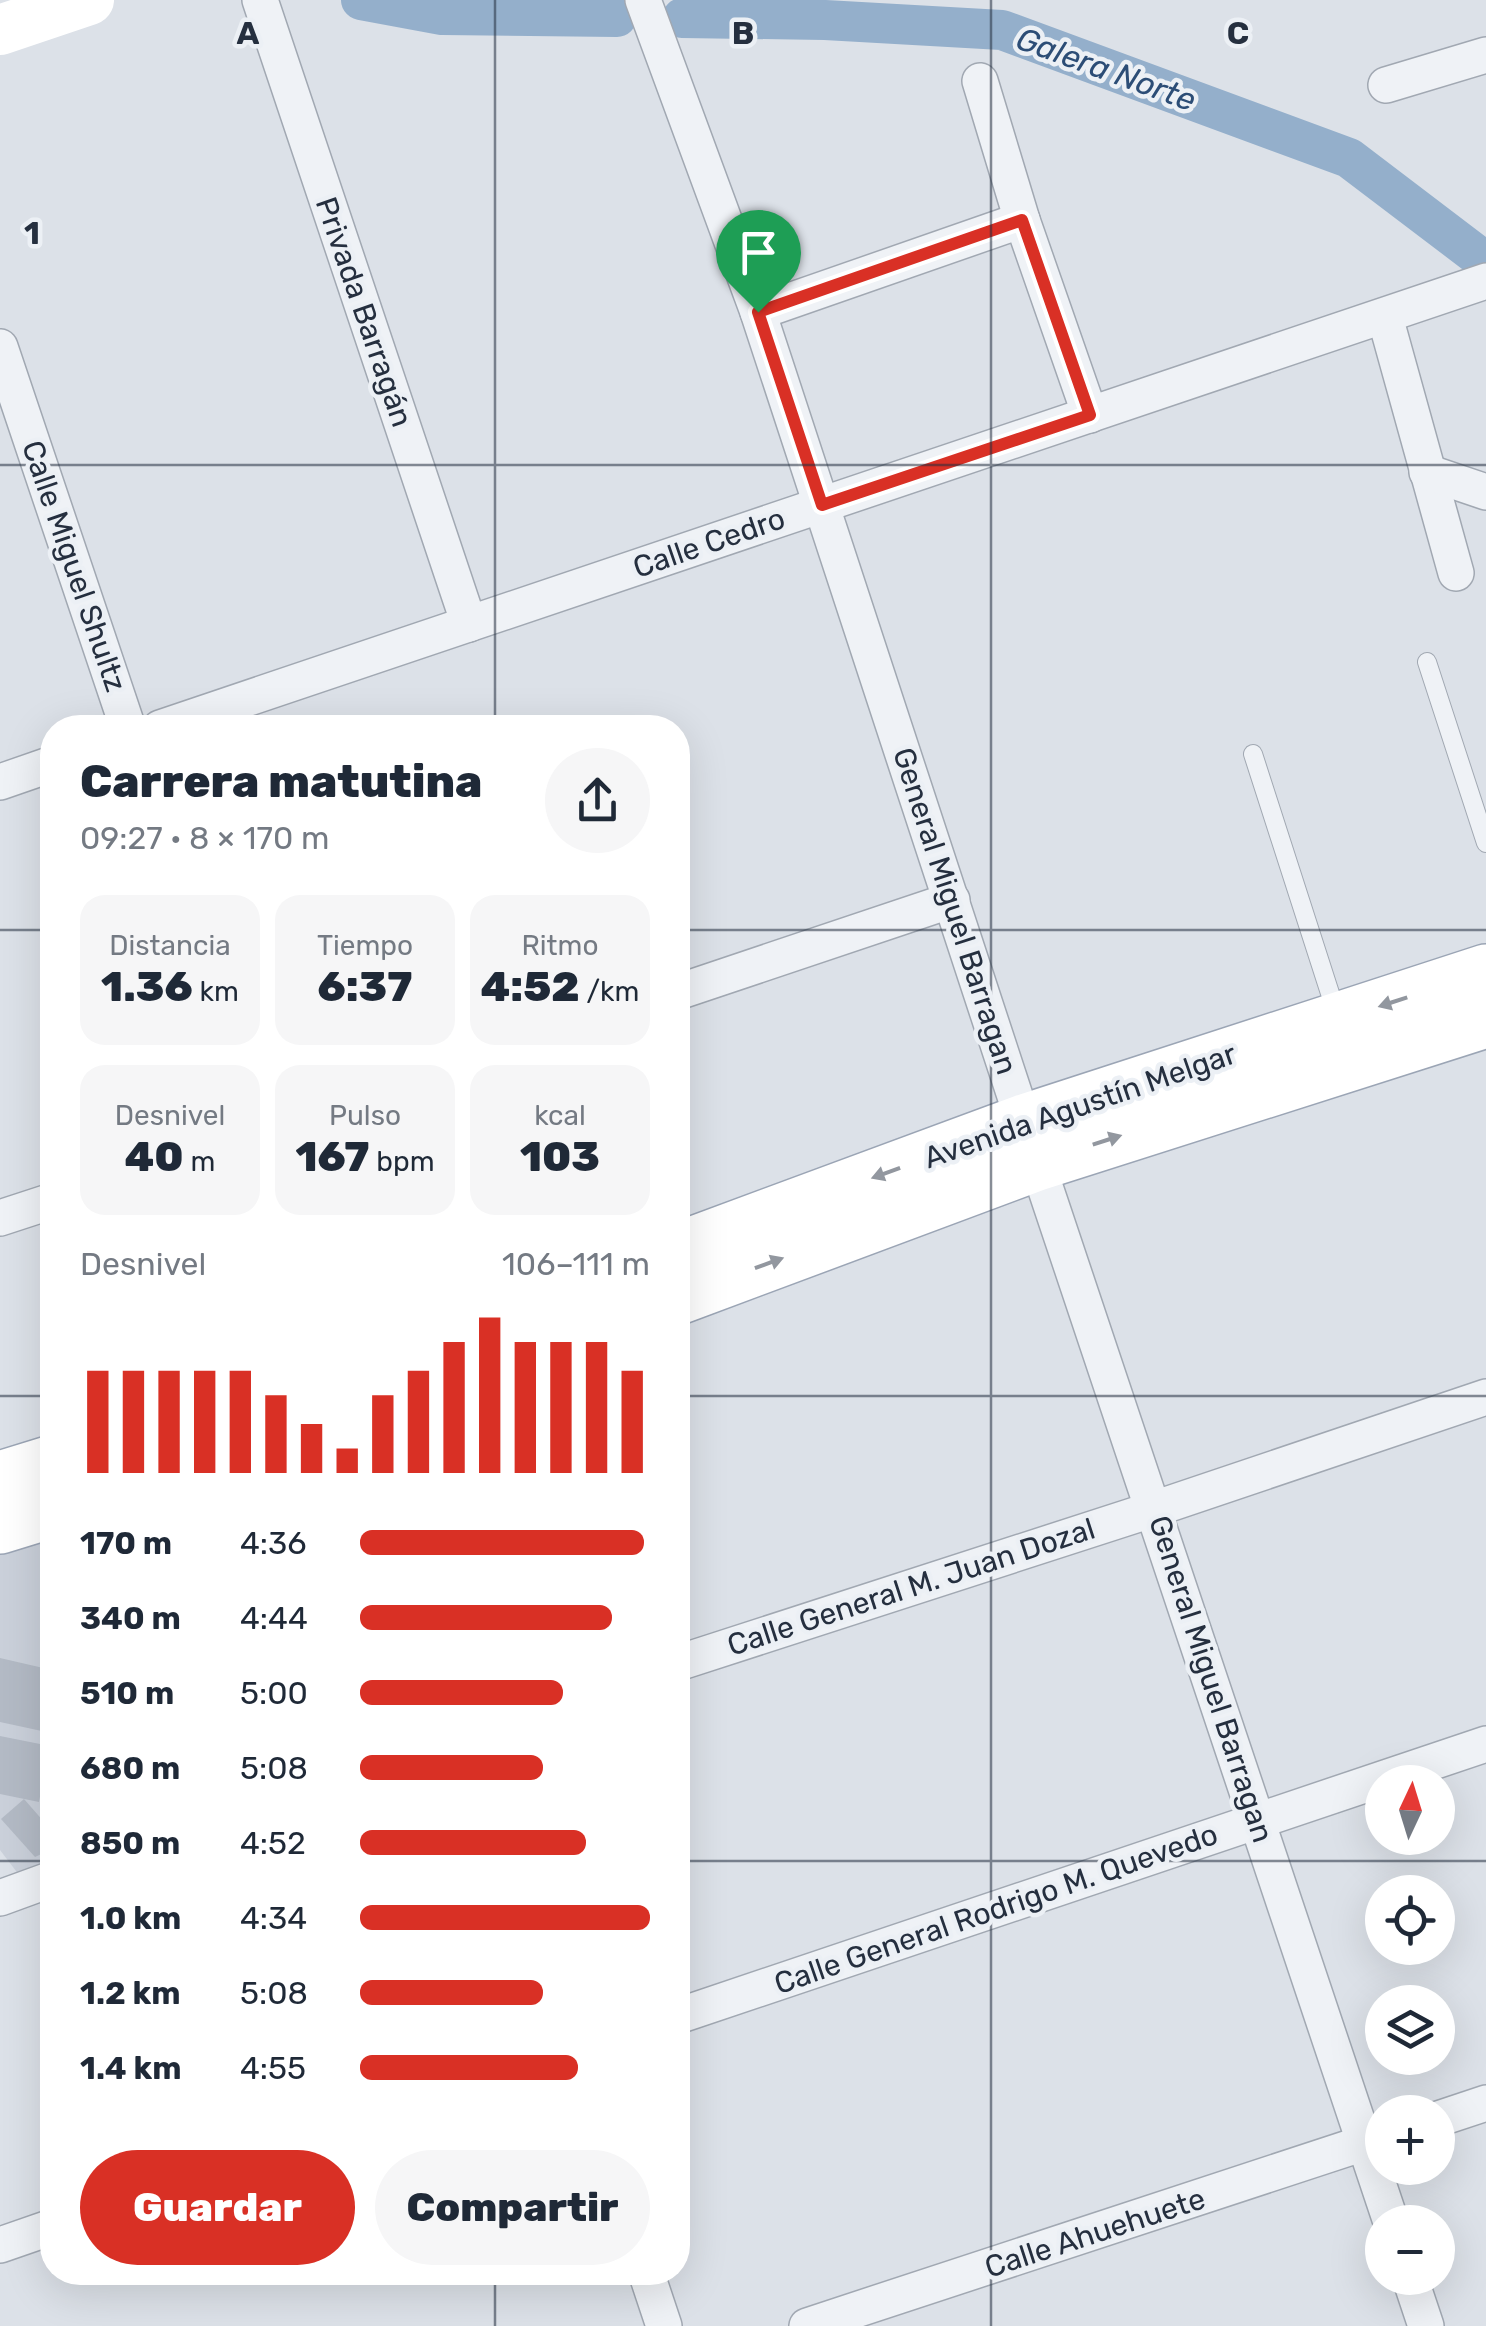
<!DOCTYPE html>
<html lang="es">
<head>
<meta charset="utf-8">
<style>
  :root { --surface:#fff; --page:#f6f6f7; --text:#1f2937; --muted:#747a83; --accent:#d93025 }
  body { margin:0; font-family:Rubik,sans-serif; background:var(--page); color:var(--text); height:100vh; display:flex; flex-direction:column; font-size:38px; white-space:nowrap }
  * { box-sizing:border-box; margin:0 }
  p { font-size:32px; color:var(--muted) }
  .icon { flex:none; width:55px; height:55px; fill:none; stroke:currentColor; stroke-width:2; stroke-linecap:round; stroke-linejoin:round }
  .map { position:relative; flex:1; overflow:hidden }
  .drawer { position:absolute; left:40px; top:715px; width:650px; height:1570px; display:flex; flex-direction:column; background:var(--surface); border-radius:40px; box-shadow:0 10px 40px #0002 }
  .drawer>* { flex:none }
  .needle { width:65px; rotate:4deg }
  .tools { position:absolute; left:1365px; top:1765px; display:grid; gap:20px }
  .tools a { display:grid; place-items:center; width:90px; height:90px; border-radius:50%; background:var(--surface); box-shadow:0 10px 40px #0002; font-size:50px }
  .pin { position:absolute; display:grid; place-items:center; width:85px; height:85px; color:#fff; margin:-102px -42px; border-radius:50% 50% 50% 0; rotate:-45deg; box-shadow:0 0 10px #0007 }
  .pin .icon { rotate:45deg }
  .round { display:grid; place-items:center; flex:none; width:105px; height:105px; border-radius:52px; background:var(--page) }
  .headline { display:flex; align-items:center; justify-content:space-between; height:170px; padding:0 40px }
  h1 { font-size:45px; font-weight:800; line-height:75px }
  .stats { display:grid; grid-template-columns:repeat(3,1fr); gap:15px; height:170px; padding:10px 40px }
  .stats div { display:grid; align-content:center; border-radius:25px; background:var(--page); text-align:center }
  .stats b { font-size:42px; font-weight:800 }
  .stats small { font-size:28px; font-weight:400 }
  .stats p { font-size:28px }
  .chart { height:280px; padding:20px 40px }
  .chart p { display:flex; justify-content:space-between }
  .chart svg { width:100%; height:180px; margin-top:10px; stroke:var(--accent); stroke-width:6 }
  .cta { display:flex; gap:20px; margin-top:auto; padding:20px 40px }
  .cta a { flex:1; height:115px; border-radius:60px; background:var(--accent); color:#fff; font-size:40px; font-weight:800; line-height:115px; text-align:center }
  .cta a+a { background:var(--page); color:var(--text) }
  ul { padding:0 40px; list-style:none; font-size:32px }
  li { display:grid; grid-template-columns:160px 120px 1fr; align-items:center; height:75px }
  li i { height:25px; border-radius:12px; background:var(--accent) }
  .map>svg:first-child { display:block }
  .built { fill:#cad0da }
  .lines { fill:none; stroke-linecap:round; stroke-linejoin:round }
  .canal { stroke:#94afcb; stroke-width:40 }
  .building { fill:#b3bac5 }
  .lane-casing { stroke:#a1a8b2; stroke-width:20 }
  .street-casing { stroke:#a1a8b2; stroke-width:38 }
  .primary-casing { stroke:#9ba5b5; stroke-width:58 }
  .lane { stroke:#eff2f6; stroke-width:18 }
  .street { stroke:#eff2f6; stroke-width:35 }
  .secondary { stroke:#fff; stroke-width:50 }
  .primary { stroke:#fff; stroke-width:55 }
  .oneway { fill:#92979f }
  .route-casing { stroke:#fff; stroke-width:20 }
  .route { stroke:#d93025; stroke-width:12 }
  .grid { fill:none; stroke:#252f3f; stroke-width:2.5; stroke-opacity:0.55 }
  .labels { text-anchor:middle; dominant-baseline:central; stroke-width:9; stroke-linejoin:round; paint-order:stroke }
  .street-label { font-size:30px; fill:#252f3f; stroke:#ecf0f5 }
  .water-label { font-size:32px; font-style:italic; fill:#2c4d76; stroke:#ecf0f5 }
  .grid-label { font-size:32px; text-anchor:middle; font-weight:bold; fill:#252f3f; stroke:#ecf0f5; stroke-width:9; stroke-linejoin:round; paint-order:stroke }
</style>
</head>
<body>
<div class="map">
<svg width="1486" height="2326" viewBox="0 0 1486 2326">
  <rect width="100%" height="100%" fill="#dce1e8"/>
  <path class="built" d="M52 1510V1879L29 1888 0 1850V1526Z"/>
  <g class="lines">
    <g class="canal">
      <path d="M361 0 442 15 617 17"/>
      <path d="M682 18 825 20 1002 30 1349 158 1486 262"/>
    </g>
  </g>
  <g class="building">
    <path d="M0 1658 52 1670 51 1733 0 1722Z"/>
    <path d="M0 1736 50 1746 39 1802 0 1794Z"/>
    <path d="M24 1799 52 1831V1849L35 1857 1 1819Z"/>
  </g>
  <g class="lines">
    <defs>
      <g id="lane">
        <path d="M1427 662 1486 843"/>
        <path d="M1253 754 1337 1015"/>
      </g>
      <g id="street">
        <path d="M260 0 469 624"/>
        <path d="M643 0 758 312 1037 1163 1391 2222"/>
        <path d="M980 81 1022 220 1090 415"/>
        <path d="M1386 85 1486 55"/>
        <path d="M758 312 1022 220"/>
        <path d="M1385 317 1456 573"/>
        <path d="M0 347 128 728"/>
        <path d="M1427 472 1486 492"/>
        <path d="M160 728 1486 281"/>
        <path d="M0 782 52 764"/>
        <path d="M678 992 952 900"/>
        <path d="M0 1218 52 1201"/>
        <path d="M678 1663 1154 1509 1486 1397"/>
        <path d="M0 1898 52 1879"/>
        <path d="M678 2016 1486 1744"/>
        <path d="M1438 2119 1486 2103"/>
        <path d="M0 2245 52 2227"/>
        <path d="M646 2272 664 2326"/>
        <path d="M1410 2278 1426 2326"/>
        <path d="M807 2326 1382 2137"/>
      </g>
      <g id="primary">
        <path d="M678 1250 1024 1122 1486 972"/>
        <path d="M678 1297 1037 1163 1486 1020"/>
        <path d="M0 1479 52 1463"/>
        <path d="M0 1526 52 1510"/>
      </g>
    </defs>
    <use href="#lane" class="lane-casing"/>
    <use href="#street" class="street-casing"/>
    <use href="#primary" class="primary-casing"/>
    <use href="#lane" class="lane"/>
    <use href="#street" class="street"/>
    <path class="secondary" d="M0 30 89 0"/>
    <use href="#primary" class="primary"/>
  </g>
  <defs><path id="oneway-solid" d="M-6-.8H1V-3.2L6.5 0L1 3.2V.8H-6Z" transform="scale(2.5)"/></defs>
  <g class="oneway">
    <use href="#oneway-solid" transform="translate(1393 1002) rotate(162)"/>
    <use href="#oneway-solid" transform="translate(1107 1140) rotate(-18)"/>
    <use href="#oneway-solid" transform="translate(886 1173) rotate(160)"/>
    <use href="#oneway-solid" transform="translate(769 1263) rotate(-20)"/>
  </g>
  <g class="lines">
    <defs>
      <path id="route" d="M1022 220 1090 415 822 505 758 312Z"/>
    </defs>
    <use href="#route" class="route-casing"/>
    <use href="#route" class="route"/>
  </g>
  <path class="grid" d="M495 0V728M991 0V2326M0 465H1486M0 930H52M678 930H1486M0 1396H52M678 1396H1486M0 1861H52M678 1861H1486M495 2272V2326"/>
  <g class="labels">
    <g class="street-label">
      <text transform="translate(364 312) rotate(71)">Privada Barragán</text>
      <text transform="translate(709 543) rotate(-19)">Calle Cedro</text>
      <text transform="translate(74 566) rotate(71)">Calle Miguel Shultz</text>
      <text transform="translate(955 911) rotate(72)">General Miguel Barragan</text>
      <text transform="translate(1080 1106) rotate(-19)">Avenida Agustín Melgar</text>
      <text transform="translate(911 1587) rotate(-18)">Calle General M. Juan Dozal</text>
      <text transform="translate(1211 1679) rotate(72)">General Miguel Barragan</text>
      <text transform="translate(996 1909) rotate(-19)">Calle General Rodrigo M. Quevedo</text>
      <text transform="translate(1095 2233) rotate(-18)">Calle Ahuehuete</text>
    </g>
    <g class="water-label">
      <text transform="translate(1106 69) rotate(20)">Galera Norte</text>
    </g>
  </g>
  <g class="grid-label">
    <text x="248" y="44">A</text>
    <text x="743" y="44">B</text>
    <text x="1238" y="44">C</text>
    <text x="32" y="244">1</text>
  </g>
</svg>
<div class="tools">
<a><svg class="needle" viewBox="-14 -14 28 28"><path d="M0-13l5 13h-10z" fill="#e53935"/><path d="M0 13l5-13h-10z" fill="#747a83"/></svg></a>
<a><svg class="icon" aria-label="locate" viewBox="0 0 24 24"><circle cx="12" cy="12" r="6"/><path d="M12 2v4M12 18v4M2 12h4M18 12h4"/></svg></a>
<a><svg class="icon" aria-label="layers" viewBox="0 0 24 24"><path d="M12 4l9 5-9 5-9-5zM3 14l9 5 9-5"/></svg></a>
<a>+</a>
<a>−</a>
</div>
<div class="pin" style="left:758px;top:312px;background:#1e9e55"><svg class="icon" aria-label="arrive" viewBox="0 0 24 24"><path d="M6 21V4h12l-3 4 3 4H6"/></svg></div>
<section class="drawer">
<div class="headline"><div><h1>Carrera matutina</h1><p>09:27 · 8 × 170 m</p></div><a class="round"><svg class="icon" aria-label="share" viewBox="0 0 24 24"><path d="M12 15V3M7 8l5-5 5 5M5 13v7h14v-7"/></svg></a></div>
<div class="stats">
<div><p>Distancia</p><b>1.36<small> km</small></b></div>
<div><p>Tiempo</p><b>6:37</b></div>
<div><p>Ritmo</p><b>4:52<small> /km</small></b></div>
</div>
<div class="stats">
<div><p>Desnivel</p><b>40<small> m</small></b></div>
<div><p>Pulso</p><b>167<small> bpm</small></b></div>
<div><p>kcal</p><b>103</b></div>
</div>
<div class="chart"><p><span>Desnivel</span>106–111 m</p>
<svg viewBox="0 0 160 44" preserveAspectRatio="none"><path d="M5 44V19M15 44V19M25 44V19M35 44V19M45 44V19M55 44V25M65 44V32M75 44V38M85 44V25M95 44V19M105 44V12M115 44V6M125 44V12M135 44V12M145 44V12M155 44V19"/></svg>
</div>
<ul>
<li><b>170 m</b>4:36<i style="width:98%"></i></li>
<li><b>340 m</b>4:44<i style="width:87%"></i></li>
<li><b>510 m</b>5:00<i style="width:70%"></i></li>
<li><b>680 m</b>5:08<i style="width:63%"></i></li>
<li><b>850 m</b>4:52<i style="width:78%"></i></li>
<li><b>1.0 km</b>4:34<i style="width:100%"></i></li>
<li><b>1.2 km</b>5:08<i style="width:63%"></i></li>
<li><b>1.4 km</b>4:55<i style="width:75%"></i></li>
</ul>
<div class="cta"><a>Guardar</a><a>Compartir</a></div>
</section>
</div>
</body>
</html>
